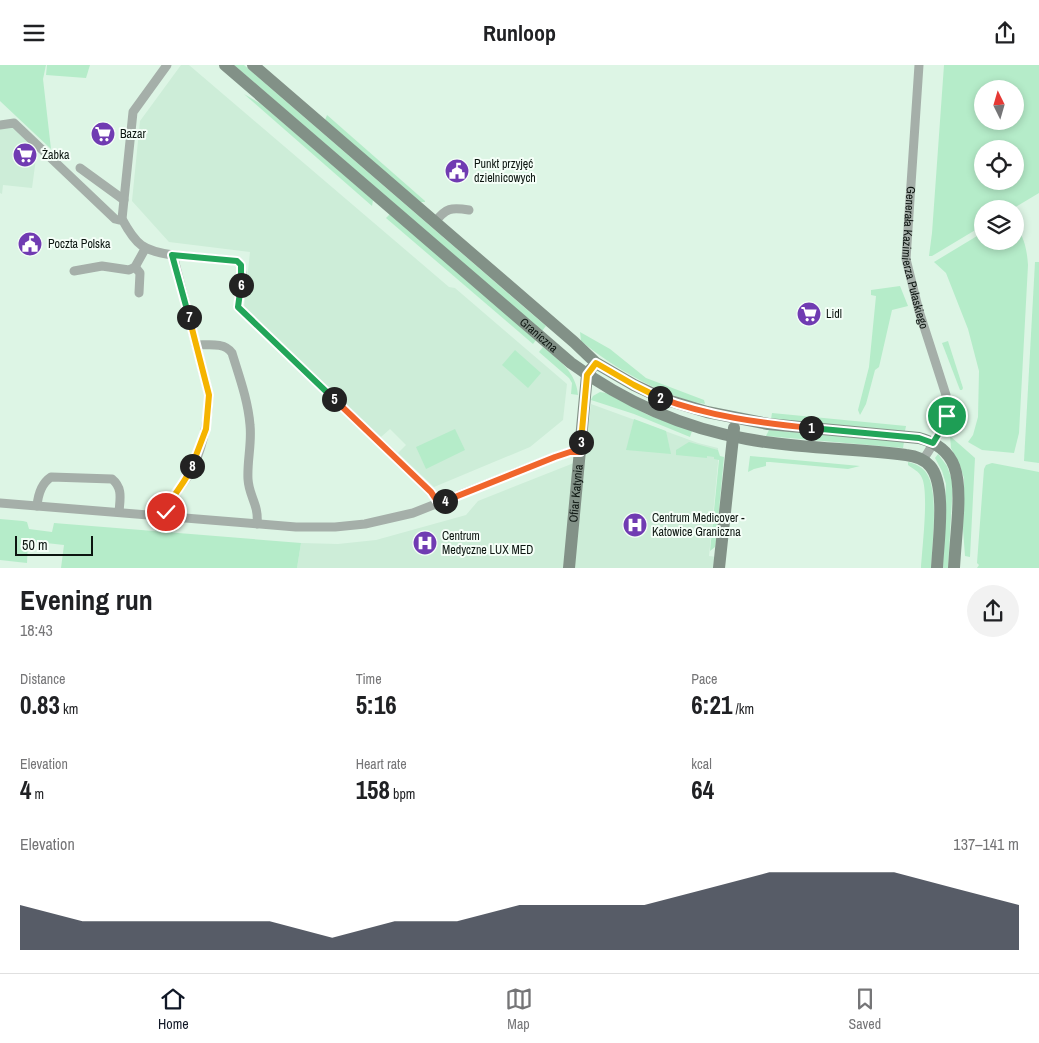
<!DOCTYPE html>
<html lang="en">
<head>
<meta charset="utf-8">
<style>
  :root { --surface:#fff; --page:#f2f2f2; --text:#202124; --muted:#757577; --line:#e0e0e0; --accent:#111827 }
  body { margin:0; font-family:"Archivo Narrow",sans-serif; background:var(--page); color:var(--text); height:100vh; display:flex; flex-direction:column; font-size:19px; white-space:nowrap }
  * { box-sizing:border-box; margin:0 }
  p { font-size:16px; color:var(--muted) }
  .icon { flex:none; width:28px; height:28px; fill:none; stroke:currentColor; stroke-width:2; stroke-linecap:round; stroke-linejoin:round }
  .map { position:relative; height:503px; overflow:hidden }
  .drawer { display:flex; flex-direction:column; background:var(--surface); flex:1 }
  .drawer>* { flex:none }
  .needle { width:32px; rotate:355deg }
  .tools { position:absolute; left:974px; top:15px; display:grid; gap:10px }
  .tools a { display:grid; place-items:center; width:50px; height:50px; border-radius:50%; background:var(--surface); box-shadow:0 2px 8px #0003; font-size:25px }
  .scale { position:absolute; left:15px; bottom:12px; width:78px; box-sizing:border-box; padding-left:5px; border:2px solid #0c1510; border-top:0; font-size:14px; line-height:18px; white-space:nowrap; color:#0c1510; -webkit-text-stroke:4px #f4fef7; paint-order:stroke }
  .pin { position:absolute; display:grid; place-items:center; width:42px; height:42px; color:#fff; margin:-21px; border:2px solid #fff; border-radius:50%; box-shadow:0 1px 5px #0007 }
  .km { position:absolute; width:25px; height:25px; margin:-12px; border-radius:50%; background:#222; color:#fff; font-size:14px; line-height:25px; text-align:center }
  .round { display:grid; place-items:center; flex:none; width:52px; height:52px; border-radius:26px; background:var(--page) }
  .summary { display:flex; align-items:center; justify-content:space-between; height:85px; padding:0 20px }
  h1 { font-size:28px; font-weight:800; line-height:38px }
  .stats { display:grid; grid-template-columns:repeat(3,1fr); gap:8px; height:85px; padding:5px 20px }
  .stats div { display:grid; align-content:center }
  .stats b { font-size:25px; font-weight:800 }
  .stats small { font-size:14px; font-weight:400 }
  .stats p { font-size:14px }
  .chart { height:140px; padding:10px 20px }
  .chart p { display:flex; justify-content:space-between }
  .chart svg { width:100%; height:90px; margin-top:5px; fill:var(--accent); opacity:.7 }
  header { display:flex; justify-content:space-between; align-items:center; height:65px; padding:0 20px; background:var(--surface); font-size:22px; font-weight:800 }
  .tabs { display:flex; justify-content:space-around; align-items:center; height:70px; border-top:1px solid var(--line); background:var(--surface); font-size:14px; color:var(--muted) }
  .tabs a { display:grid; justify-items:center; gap:2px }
  .tabs .on { color:var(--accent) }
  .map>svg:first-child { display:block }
  .built { fill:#cdedd8 }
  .green { fill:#b5ecc9; fill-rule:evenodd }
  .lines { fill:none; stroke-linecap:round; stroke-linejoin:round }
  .street { stroke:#a5afa9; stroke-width:9 }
  .secondary { stroke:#829187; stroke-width:12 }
  .split-1-casing { stroke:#fff; stroke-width:10 }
  .split-2-casing { stroke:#fff; stroke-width:10 }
  .split-3-casing { stroke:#fff; stroke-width:10 }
  .split-4-casing { stroke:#fff; stroke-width:10 }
  .split-5-casing { stroke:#fff; stroke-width:10 }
  .split-6-casing { stroke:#fff; stroke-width:10 }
  .split-7-casing { stroke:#fff; stroke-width:10 }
  .split-8-casing { stroke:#fff; stroke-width:10 }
  .split-9-casing { stroke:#fff; stroke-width:10 }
  .split-1 { stroke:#22a559; stroke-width:6 }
  .split-2 { stroke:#f0652b; stroke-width:6 }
  .split-3 { stroke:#f5b400; stroke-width:6 }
  .split-4 { stroke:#f0652b; stroke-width:6 }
  .split-5 { stroke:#f0652b; stroke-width:6 }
  .split-6 { stroke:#22a559; stroke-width:6 }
  .split-7 { stroke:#22a559; stroke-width:6 }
  .split-8 { stroke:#f5b400; stroke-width:6 }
  .split-9 { stroke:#f5b400; stroke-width:6 }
  .labels { text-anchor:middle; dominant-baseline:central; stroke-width:4; stroke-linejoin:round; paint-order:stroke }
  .poi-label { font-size:12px; fill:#0c1510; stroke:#f4fef7; text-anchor:start }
  .street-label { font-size:12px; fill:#0c1510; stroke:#f4fef7 }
</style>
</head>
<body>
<header><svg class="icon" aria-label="menu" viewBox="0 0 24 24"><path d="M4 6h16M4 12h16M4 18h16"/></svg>Runloop<svg class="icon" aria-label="share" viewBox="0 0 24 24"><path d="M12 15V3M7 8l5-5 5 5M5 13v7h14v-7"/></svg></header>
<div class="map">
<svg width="1039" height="503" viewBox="0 0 1039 503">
  <rect width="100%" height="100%" fill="#ddf5e5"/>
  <g class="built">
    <path d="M181 0H189L449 222 455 223 567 319 563 355 530 382 434 422 398 388 406 380 390 364 381 372 244 243 250 187 169 177 132 136 140 56Z"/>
    <path d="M0 61 13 63 37 86 32 123 3 120 2 129 0 128Z"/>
    <path d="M591 339 698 378 718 383V398L709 491 717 492 716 503H297L301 478 338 479 376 475 466 450 478 436 584 394Z"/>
  </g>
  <g class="green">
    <path d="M0 0H46L43 14 51 84 0 36Z"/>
    <path d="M47 0H90L86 13 46 10Z"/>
    <path d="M234 0H244L546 261 542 266Z"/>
    <path d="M944 0H1039V128L1012 144H982V161L932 191H929L932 168ZM982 24H1015V56H982ZM982 84H1015V116H982Z"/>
    <path d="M244 29 261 39 373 135 372 141Z"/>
    <path d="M327 50 425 136V137H420L325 55Z"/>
    <path d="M390 149 536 275 533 279 386 153Z"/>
    <path d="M1015 161C1025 172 1027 186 1028 200L1019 368 1014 388 982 385 968 377 973 370 978 352 979 306 968 264 946 208 934 197 982 168V176H1015Z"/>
    <path d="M1035 197H1039V398L1024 396Z"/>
    <path d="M900 221 908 241 892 245 879 302 875 305 866 339 860 350 858 345 869 302 876 231 871 230V225Z"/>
    <path d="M580 267 610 284 646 313 704 335 705 339C663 332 614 303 581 276Z"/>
    <path d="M948 276 963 323 962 325H960L942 278Z"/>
    <path d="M543 282C559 295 576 307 578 330L571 329 572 318 569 313 539 287Z"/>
    <path d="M515 285 541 308 528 323 502 300Z"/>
    <path d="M600 327 606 328 648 350 692 366 690 372 634 349 591 335 593 331Z"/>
    <path d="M772 348 906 361 905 366 771 354Z"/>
    <path d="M634 354 666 366 671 389 626 385Z"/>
    <path d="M455 364 465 385 426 404 416 382Z"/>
    <path d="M769 365 904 377 903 383 766 371Z"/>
    <path d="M950 371 975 393 970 492 965 491 963 464 964 413 960 401 951 383Z"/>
    <path d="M689 377 718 385 720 391 724 392 716 476 715 482 710 486 719 395 714 394V392L707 391V393L676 390V385Z"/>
    <path d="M938 389 947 401 953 418 948 503H942L946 419 942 406 935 393Z"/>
    <path d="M750 391 860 401 848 404 770 397H766V401L754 404 748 407Z"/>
    <path d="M908 397C916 399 923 402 927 409 939 428 932 480 931 503H921C922 484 929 428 922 413 919 406 913 404 908 400Z"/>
    <path d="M992 398 1039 407V503H977L979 500 977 498 984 404 986 400Z"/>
    <path d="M0 454 23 456 27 457 29 464 52 467 54 458 301 478 297 503H61L64 480 28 476 27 498 0 495Z"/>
  </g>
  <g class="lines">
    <g class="street">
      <path id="s1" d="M919 0 906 194 919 246 946 330C951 356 936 374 923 395"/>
      <path d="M0 60 14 58 115 154 119 155 122 154"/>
      <path d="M80 103 124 135"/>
      <path d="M435 157C446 143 451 142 469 145"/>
      <path d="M173 190 237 196 241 200 242 210 238 242 431 427 439 439"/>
      <path d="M135 202 140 208 139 228"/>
      <path d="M74 206 102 201 129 205 135 202 145 184"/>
      <path d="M196 280C208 280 225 277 232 288 239 311 248 335 250 360 252 378 247 396 248 414 249 432 259 439 257 459"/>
      <path d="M0 438 296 462H335L365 459 413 448 555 392 570 387H580"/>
      <path d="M37 441C38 430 42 418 51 412L112 414C123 423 120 434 119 447"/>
      <path d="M166 451C167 435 182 422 190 408 203 384 208 357 209 330L173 190C143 186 136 180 122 154L133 47 167 0"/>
    </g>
    <g class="secondary">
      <path id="s2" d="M225 0 571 298C623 336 683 363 747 374 798 384 854 383 906 390 915 391 924 394 930 401 947 420 938 478 937 503"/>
      <path d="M253 0 574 277 596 298 634 320 664 334 707 347 768 359 919 373C959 383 960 414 958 448 957 466 955 485 954 503"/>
      <path id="s3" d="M569 503 587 310 591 304"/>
      <path d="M719 503 734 363"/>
    </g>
  </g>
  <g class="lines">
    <defs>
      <path id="split-1" d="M811 363 919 373 933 378 944 360 947 351"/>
      <path id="split-2" d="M660 333C708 351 760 358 811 363"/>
      <path id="split-3" d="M581 377 587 310 596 298 634 320 660 333"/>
      <path id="split-4" d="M445 436 555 392 570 387H580L581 377"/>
      <path id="split-5" d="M334 334 431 427 439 439 445 436"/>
      <path id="split-6" d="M241 220 238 242 334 334"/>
      <path id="split-7" d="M189 252 172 190 237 196 241 200V220"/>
      <path id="split-8" d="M189 252 209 330 206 364 192 401"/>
      <path id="split-9" d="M166 447C171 430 186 418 192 401"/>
    </defs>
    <use href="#split-1" class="split-1-casing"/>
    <use href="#split-2" class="split-2-casing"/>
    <use href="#split-3" class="split-3-casing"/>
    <use href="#split-4" class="split-4-casing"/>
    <use href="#split-5" class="split-5-casing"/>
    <use href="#split-6" class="split-6-casing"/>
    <use href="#split-7" class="split-7-casing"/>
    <use href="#split-8" class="split-8-casing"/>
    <use href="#split-9" class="split-9-casing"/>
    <use href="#split-1" class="split-1"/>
    <use href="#split-2" class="split-2"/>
    <use href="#split-3" class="split-3"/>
    <use href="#split-4" class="split-4"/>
    <use href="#split-5" class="split-5"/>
    <use href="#split-6" class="split-6"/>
    <use href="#split-7" class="split-7"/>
    <use href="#split-8" class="split-8"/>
    <use href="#split-9" class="split-9"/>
  </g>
  <defs>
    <symbol id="supermarket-disc" viewBox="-11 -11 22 22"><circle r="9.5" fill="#703bb2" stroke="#f4fef7"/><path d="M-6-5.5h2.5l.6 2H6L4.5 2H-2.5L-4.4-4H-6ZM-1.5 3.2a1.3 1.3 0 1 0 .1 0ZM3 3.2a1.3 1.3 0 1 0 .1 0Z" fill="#fff"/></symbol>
    <symbol id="civic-disc" viewBox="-11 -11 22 22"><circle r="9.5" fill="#703bb2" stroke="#f4fef7"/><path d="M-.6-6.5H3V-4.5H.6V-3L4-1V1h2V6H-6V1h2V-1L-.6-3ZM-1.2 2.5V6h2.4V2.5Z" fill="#fff"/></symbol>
    <symbol id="hospital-disc" viewBox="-11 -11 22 22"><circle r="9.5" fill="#703bb2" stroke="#f4fef7"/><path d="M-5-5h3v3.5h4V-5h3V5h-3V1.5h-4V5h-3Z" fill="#fff"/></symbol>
  </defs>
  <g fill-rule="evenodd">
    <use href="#supermarket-disc" x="89" y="55" width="28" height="28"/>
    <use href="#supermarket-disc" x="11" y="76" width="28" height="28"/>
    <use href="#civic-disc" x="443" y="92" width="28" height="28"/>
    <use href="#civic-disc" x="16" y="165" width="28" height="28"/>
    <use href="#supermarket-disc" x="795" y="235" width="28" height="28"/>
    <use href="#hospital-disc" x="621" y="446" width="28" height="28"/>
    <use href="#hospital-disc" x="411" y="464" width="28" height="28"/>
  </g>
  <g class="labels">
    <g class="poi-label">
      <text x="120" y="69">Bazar</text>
      <text x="42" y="90">Żabka</text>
      <text x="474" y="99">Punkt przyjęć<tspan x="474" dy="14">dzielnicowych</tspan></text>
      <text x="48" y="179">Poczta Polska</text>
      <text x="826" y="249">Lidl</text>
      <text x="652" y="453">Centrum Medicover -<tspan x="652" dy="14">Katowice Graniczna</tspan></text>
      <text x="442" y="471">Centrum<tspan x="442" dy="14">Medyczne LUX MED</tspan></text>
    </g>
    <g class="street-label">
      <text stroke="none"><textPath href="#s1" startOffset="194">Generała Kazimierza Pułaskiego</textPath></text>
      <text stroke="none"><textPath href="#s2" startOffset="414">Graniczna</textPath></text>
      <text stroke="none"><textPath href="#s3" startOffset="75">Ofiar Katynia</textPath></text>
    </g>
  </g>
</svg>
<div class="tools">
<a><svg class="needle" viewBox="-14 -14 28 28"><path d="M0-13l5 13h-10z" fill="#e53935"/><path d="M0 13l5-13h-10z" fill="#757577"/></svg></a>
<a><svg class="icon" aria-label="locate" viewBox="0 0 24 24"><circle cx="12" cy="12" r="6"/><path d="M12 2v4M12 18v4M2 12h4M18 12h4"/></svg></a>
<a><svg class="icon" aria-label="layers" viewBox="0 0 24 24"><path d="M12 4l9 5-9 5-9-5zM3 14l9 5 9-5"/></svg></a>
</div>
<div class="scale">50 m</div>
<div class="pin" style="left:947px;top:351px;background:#1e9e55"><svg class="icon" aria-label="arrive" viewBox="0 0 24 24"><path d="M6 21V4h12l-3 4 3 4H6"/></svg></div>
<div class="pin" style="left:166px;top:447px;background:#d93025"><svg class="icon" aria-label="check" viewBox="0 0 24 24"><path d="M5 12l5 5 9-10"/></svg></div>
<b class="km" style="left:811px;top:363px">1</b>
<b class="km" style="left:660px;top:333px">2</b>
<b class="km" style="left:581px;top:377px">3</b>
<b class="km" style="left:445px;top:436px">4</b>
<b class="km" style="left:334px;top:334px">5</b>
<b class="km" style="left:241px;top:220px">6</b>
<b class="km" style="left:189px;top:252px">7</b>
<b class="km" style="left:192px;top:401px">8</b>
</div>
<section class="drawer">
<div class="summary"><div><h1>Evening run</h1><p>18:43</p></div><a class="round"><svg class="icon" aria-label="share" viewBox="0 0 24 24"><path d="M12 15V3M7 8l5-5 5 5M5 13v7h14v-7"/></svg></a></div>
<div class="stats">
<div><p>Distance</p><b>0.83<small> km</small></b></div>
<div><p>Time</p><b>5:16</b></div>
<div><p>Pace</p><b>6:21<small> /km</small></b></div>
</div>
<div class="stats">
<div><p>Elevation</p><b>4<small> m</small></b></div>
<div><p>Heart rate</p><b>158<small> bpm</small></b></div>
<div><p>kcal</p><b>64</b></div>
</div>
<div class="chart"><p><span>Elevation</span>137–141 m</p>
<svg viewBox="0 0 160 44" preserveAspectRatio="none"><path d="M0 44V22L10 30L20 30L30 30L40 30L50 38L60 30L70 30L80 22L90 22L100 22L110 14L120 6L130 6L140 6L150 14L160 22V44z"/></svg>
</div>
</section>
<nav class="tabs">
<a class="on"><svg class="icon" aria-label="home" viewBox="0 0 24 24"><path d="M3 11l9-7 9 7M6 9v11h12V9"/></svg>Home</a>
<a><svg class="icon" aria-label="map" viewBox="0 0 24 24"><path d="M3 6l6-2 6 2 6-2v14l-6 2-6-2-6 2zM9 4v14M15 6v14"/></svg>Map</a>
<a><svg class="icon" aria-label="saved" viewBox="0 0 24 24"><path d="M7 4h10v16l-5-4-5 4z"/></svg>Saved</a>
</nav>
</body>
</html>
